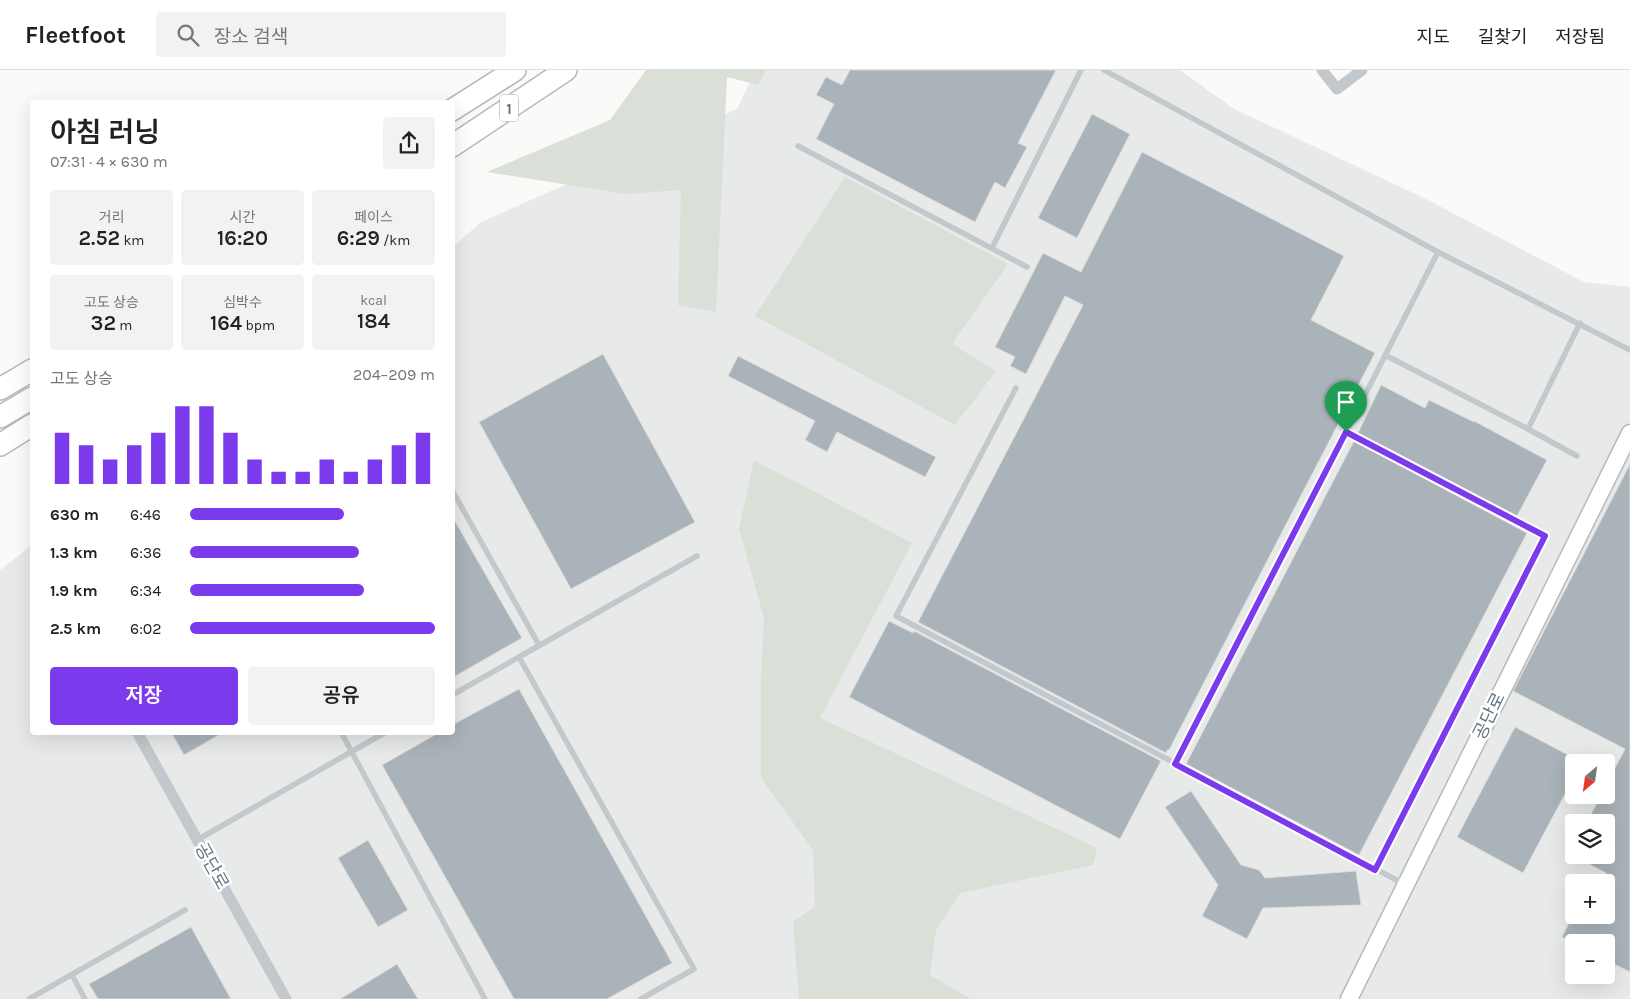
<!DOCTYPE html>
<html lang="ko">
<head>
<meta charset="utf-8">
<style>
  :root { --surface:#fff; --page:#f2f2f2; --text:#222; --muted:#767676; --line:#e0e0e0; --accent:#7c3aed }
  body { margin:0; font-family:Karla,"Noto Sans KR",sans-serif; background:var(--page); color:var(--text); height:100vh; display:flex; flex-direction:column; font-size:19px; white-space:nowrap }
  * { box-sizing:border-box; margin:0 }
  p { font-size:16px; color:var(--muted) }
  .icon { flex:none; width:28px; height:28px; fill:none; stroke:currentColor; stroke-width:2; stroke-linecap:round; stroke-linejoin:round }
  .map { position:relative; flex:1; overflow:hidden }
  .details { position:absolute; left:30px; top:30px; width:425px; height:635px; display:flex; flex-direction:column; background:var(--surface); border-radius:5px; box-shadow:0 5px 20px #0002 }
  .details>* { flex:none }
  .needle { width:32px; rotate:209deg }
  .controls { position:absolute; left:1565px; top:684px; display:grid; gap:10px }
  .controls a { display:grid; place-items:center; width:50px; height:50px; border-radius:5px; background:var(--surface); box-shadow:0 5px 20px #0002; font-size:25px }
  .pin { position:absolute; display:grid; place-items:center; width:42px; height:42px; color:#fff; margin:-51px -21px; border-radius:50% 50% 50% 0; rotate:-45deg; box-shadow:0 0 5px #0007 }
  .pin .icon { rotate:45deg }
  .round { display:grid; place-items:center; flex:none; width:52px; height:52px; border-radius:5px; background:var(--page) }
  .overview { display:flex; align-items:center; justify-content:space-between; height:85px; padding:0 20px }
  h1 { font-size:28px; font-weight:600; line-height:38px }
  .metrics { display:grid; grid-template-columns:repeat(3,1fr); gap:8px; height:85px; padding:5px 20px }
  .metrics div { display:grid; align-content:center; border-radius:5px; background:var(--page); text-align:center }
  .metrics b { font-size:21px; font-weight:600 }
  .metrics small { font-size:14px; font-weight:400 }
  .metrics p { font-size:14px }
  .chart { height:140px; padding:10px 20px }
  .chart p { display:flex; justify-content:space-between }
  .chart svg { width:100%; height:90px; margin-top:5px; stroke:var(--accent); stroke-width:6 }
  .primary-button { display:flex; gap:10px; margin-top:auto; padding:10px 20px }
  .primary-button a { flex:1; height:58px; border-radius:5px; background:var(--accent); color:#fff; font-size:20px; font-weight:600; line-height:58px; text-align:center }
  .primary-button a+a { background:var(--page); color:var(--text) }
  ul { padding:0 20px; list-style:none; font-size:16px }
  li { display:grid; grid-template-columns:80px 60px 1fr; align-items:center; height:38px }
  li i { height:12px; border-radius:6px; background:var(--accent) }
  header { display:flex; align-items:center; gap:30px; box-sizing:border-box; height:70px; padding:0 25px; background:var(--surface); border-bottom:1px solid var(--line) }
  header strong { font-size:24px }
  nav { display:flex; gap:28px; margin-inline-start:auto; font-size:18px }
  .search { width:350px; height:45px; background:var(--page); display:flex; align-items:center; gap:12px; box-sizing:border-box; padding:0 18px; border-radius:5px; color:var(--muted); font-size:19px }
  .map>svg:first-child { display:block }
  .built { fill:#e8e9e9; fill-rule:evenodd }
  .green { fill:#dadfd7 }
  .building { fill:#aab3b9; stroke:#dcdcda }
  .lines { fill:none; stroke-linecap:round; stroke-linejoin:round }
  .secondary-casing { stroke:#b3babf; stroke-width:19 }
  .highway-casing { stroke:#b4b9bd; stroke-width:24 }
  .lane { stroke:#c3c8cc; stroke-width:5.5 }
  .street { stroke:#c3c8cc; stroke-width:11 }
  .secondary { stroke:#fff; stroke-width:16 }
  .highway { stroke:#fff; stroke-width:21 }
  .route-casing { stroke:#fff; stroke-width:10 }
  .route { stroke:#7c3aed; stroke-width:6 }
  .labels { text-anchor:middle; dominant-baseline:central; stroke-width:5; stroke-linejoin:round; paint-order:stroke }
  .shield { fill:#fff; stroke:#939fa8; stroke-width:1 }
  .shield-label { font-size:16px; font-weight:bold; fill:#657683 }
  .street-label { font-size:18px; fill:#657683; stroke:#fff }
</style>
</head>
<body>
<header>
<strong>Fleetfoot</strong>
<div class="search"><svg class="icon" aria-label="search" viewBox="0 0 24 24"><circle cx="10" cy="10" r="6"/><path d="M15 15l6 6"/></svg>장소 검색</div>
<nav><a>지도</a><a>길찾기</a><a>저장됨</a></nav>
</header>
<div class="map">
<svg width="1630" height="929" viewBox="0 0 1630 929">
  <rect width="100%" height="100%" fill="#fafaf8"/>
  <path class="built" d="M756 0H1180L1234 39 1424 128 1584 212 1630 217V929H0V500L32 475V662H452L453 177 481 152 737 39ZM1574 692H1606V725H1574ZM1574 752H1606V785H1574ZM1574 812H1606V845H1574ZM1574 872H1606V905H1574Z"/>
  <g class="green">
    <path d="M646 0H766L758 15 727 7 716 242 678 235 681 120 625 124 487 102 610 50Z"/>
    <path d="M845 107 1008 194 952 274 996 301 955 355 755 246Z"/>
    <path d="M754 390 912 473 820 648 1097 778 1093 795 960 823 936 860 930 905 971 929H799L793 852 815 837 813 780 761 708V608L764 548 739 459Z"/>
  </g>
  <g class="building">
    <path d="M850 0H1056L1018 73 1027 77 1005 118 995 112 975 152 816 69 834 34 816 25 826 7 842 15Z"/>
    <path d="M1092 44 1130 64 1077 168 1038 148Z"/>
    <path d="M1142 82 1344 186 1311 250 1375 283 1169 680 1168 679 1166 683 918 552 1083 235 1065 226 1026 304 1010 296 1015 287 995 277 1043 183 1081 202Z"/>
    <path d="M603 284 695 452 571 519 479 352Z"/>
    <path d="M738 286 936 387 925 407 837 362 827 382 805 370 815 351 728 306Z"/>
    <path d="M1381 315 1425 338 1429 330 1474 352V351L1547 390 1517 446 1358 363Z"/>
    <path d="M1354 371 1527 463 1359 785 1186 694Z"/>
    <path d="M1630 394V902L1606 890V872H1572L1562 867 1573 845H1606V803L1572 785H1606V752H1587L1601 725H1606V715L1625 679 1513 621Z"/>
    <path d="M452 446 522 568 452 608Z"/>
    <path d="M889 551 913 563 914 561 1161 691 1120 769 849 627Z"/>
    <path d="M519 619 672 893 607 929H514L382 695 440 662H452V655Z"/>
    <path d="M1515 657 1574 688V707L1523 803 1457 767Z"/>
    <path d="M171 662H224L184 685Z"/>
    <path d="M1191 721 1241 795 1259 800 1265 808 1356 801 1361 835 1263 838 1247 869 1202 846 1218 815 1165 737Z"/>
    <path d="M368 770 408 840 378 857 338 788Z"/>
    <path d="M191 857 231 929H98L89 914Z"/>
    <path d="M397 894 418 929H340Z"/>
  </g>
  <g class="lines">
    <defs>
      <path id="secondary" d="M1349 929 1630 363"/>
      <g id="highway">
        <path d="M452 40 515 0"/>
        <path d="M452 76 566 0"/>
        <path d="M0 319 32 300"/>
        <path d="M0 347 32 328"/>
        <path d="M0 375 32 355"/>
      </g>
    </defs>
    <use href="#secondary" class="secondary-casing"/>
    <use href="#highway" class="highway-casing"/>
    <g class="lane">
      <path d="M1104 0 1438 182 1630 280"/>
      <path d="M798 76 1027 197"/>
      <path d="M992 178 1081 0"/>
      <path d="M1385 285 1528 359 1577 386"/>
      <path d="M1016 318 896 546 1404 814"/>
      <path d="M1528 359 1580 253"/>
      <path d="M1346 362 1438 182"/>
      <path d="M452 420 539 575"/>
      <path d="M519 587 694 899 641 929"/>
      <path d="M452 625 697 486"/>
      <path d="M341 662 485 929"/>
      <path d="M1175 694 1346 362 1545 466 1375 799"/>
      <path d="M197 770 386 662"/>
      <path d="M72 905 85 929"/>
      <path d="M29 929 185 840"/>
    </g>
    <g class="street">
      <path d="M1322 0 1337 19 1362 0"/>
      <path d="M137 662 286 929"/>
    </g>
    <use href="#secondary" class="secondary"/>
    <use href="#highway" class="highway"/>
  </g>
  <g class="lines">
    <defs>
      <path id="route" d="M1346 362 1545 466 1375 800 1175 694Z"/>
    </defs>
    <use href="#route" class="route-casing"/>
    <use href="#route" class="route"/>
  </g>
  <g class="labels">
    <rect class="shield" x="500" y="24.5" width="18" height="27" rx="4"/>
    <g class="shield-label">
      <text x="509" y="38">1</text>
    </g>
    <g class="street-label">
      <text transform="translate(1489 646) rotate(-64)">공단로</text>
      <text transform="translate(212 796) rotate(61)">공단로</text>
    </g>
  </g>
</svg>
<div class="controls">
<a><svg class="needle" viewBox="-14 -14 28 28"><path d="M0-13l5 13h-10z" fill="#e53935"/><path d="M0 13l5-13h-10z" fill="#767676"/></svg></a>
<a><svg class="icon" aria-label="layers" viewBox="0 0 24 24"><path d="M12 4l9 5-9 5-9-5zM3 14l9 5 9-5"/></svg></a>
<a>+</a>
<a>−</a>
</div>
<div class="pin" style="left:1346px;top:362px;background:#1e9e55"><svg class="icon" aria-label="arrive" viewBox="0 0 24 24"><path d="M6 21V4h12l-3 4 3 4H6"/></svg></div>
<section class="details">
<div class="overview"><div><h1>아침 러닝</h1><p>07:31 · 4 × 630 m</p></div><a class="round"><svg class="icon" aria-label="share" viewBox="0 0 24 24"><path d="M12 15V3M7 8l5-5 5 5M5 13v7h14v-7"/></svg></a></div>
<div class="metrics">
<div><p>거리</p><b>2.52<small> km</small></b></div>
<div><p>시간</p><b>16:20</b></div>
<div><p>페이스</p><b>6:29<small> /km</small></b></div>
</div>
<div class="metrics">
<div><p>고도 상승</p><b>32<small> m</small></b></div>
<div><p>심박수</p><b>164<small> bpm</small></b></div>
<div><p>kcal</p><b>184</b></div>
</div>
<div class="chart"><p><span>고도 상승</span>204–209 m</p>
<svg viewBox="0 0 160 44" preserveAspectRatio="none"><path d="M5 44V19M15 44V25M25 44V32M35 44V25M45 44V19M55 44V6M65 44V6M75 44V19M85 44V32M95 44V38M105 44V38M115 44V32M125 44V38M135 44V32M145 44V25M155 44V19"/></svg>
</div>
<ul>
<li><b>630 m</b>6:46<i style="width:63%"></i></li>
<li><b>1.3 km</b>6:36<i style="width:69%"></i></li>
<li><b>1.9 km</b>6:34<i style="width:71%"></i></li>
<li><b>2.5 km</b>6:02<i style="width:100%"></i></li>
</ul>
<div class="primary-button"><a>저장</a><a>공유</a></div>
</section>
</div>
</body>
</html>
